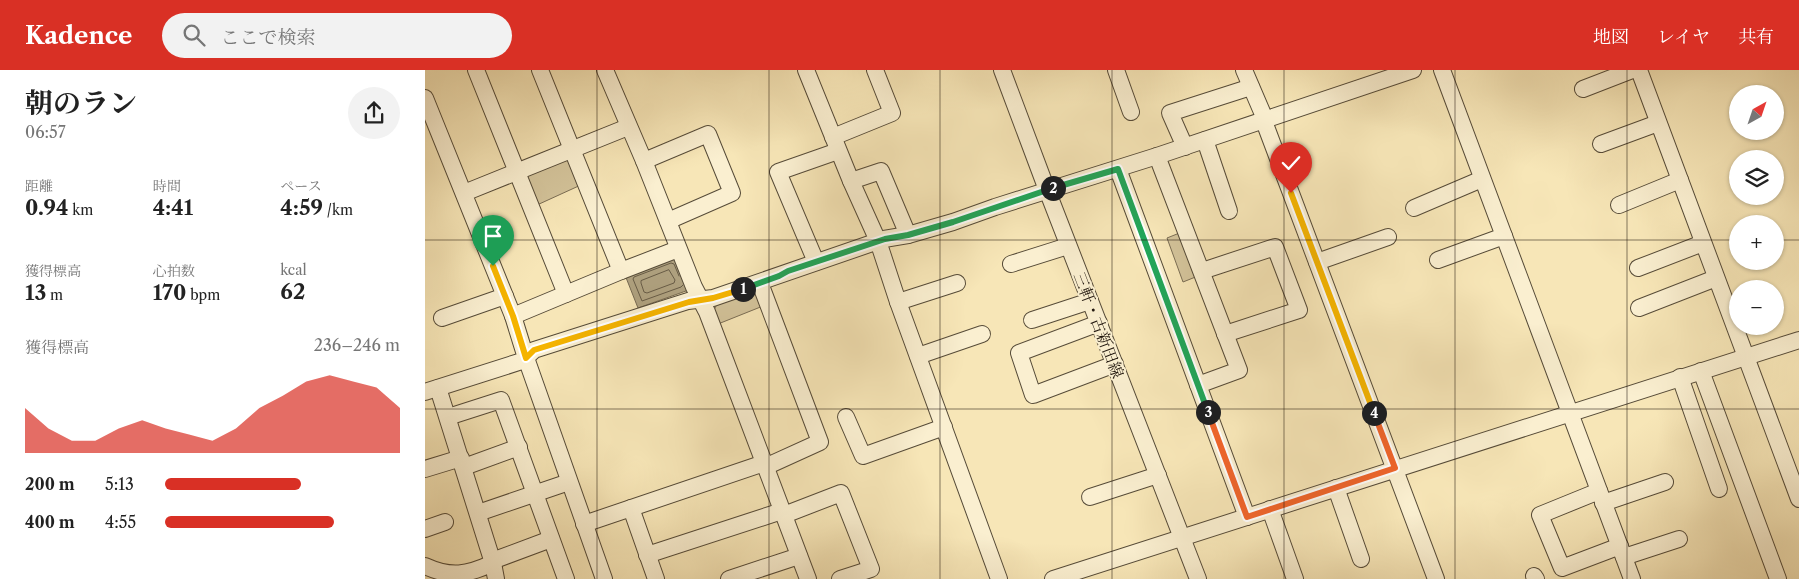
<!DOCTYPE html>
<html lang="ja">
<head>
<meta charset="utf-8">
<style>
  :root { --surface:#fff; --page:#f2f2f2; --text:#222; --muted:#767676; --accent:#d93025 }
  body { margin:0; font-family:"Libre Caslon Text","Noto Serif JP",serif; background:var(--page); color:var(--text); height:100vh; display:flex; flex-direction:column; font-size:19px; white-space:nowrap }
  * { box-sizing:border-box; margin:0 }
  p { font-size:16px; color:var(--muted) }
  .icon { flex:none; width:28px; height:28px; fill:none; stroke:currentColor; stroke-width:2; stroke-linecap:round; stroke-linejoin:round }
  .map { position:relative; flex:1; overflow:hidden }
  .drawer { display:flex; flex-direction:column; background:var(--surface); width:425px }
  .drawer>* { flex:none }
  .needle { width:32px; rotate:40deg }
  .controls { position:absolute; left:1304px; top:15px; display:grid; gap:10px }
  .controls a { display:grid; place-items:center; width:55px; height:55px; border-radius:50%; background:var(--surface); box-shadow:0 1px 4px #0004; font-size:25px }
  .pin { position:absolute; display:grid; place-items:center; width:42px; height:42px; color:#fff; margin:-51px -21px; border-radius:50% 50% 50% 0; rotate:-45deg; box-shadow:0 0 5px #0007 }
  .pin .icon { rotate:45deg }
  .km { position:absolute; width:25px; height:25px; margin:-12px; border-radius:50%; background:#222; color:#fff; font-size:14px; line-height:25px; text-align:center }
  .round { display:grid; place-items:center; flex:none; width:52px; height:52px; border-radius:26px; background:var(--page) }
  .overview { display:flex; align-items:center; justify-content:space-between; height:85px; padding:0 25px }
  h1 { font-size:28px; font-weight:700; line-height:38px }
  .metrics { display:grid; grid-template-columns:repeat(3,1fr); gap:8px; height:85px; padding:5px 25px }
  .metrics div { display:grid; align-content:center }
  .metrics b { font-size:21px; font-weight:700 }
  .metrics small { font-size:14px; font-weight:400 }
  .metrics p { font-size:14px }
  .chart { height:140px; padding:10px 25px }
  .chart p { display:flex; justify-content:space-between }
  .chart svg { width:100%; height:90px; margin-top:5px; fill:var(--accent); opacity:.7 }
  ul { padding:0 25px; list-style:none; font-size:16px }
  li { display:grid; grid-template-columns:80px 60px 1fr; align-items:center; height:38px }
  li i { height:12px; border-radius:6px; background:var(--accent) }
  header { display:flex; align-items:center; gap:30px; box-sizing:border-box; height:70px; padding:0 25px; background:var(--accent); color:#fff }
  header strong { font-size:24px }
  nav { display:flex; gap:28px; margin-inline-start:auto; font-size:18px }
  .search { width:350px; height:45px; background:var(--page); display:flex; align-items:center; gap:12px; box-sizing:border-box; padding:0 18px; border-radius:28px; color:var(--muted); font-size:19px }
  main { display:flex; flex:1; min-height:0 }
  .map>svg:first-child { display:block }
  .green { fill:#d3c39a; stroke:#7a6d54 }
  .water { fill:#aea07e; stroke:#766951 }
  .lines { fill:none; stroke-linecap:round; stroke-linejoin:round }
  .shore { stroke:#685c46; stroke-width:1 }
  .minor-casing { stroke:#564b38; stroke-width:18 }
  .minor { stroke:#faefd0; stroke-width:16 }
  .split-1-casing { stroke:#fff; stroke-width:10 }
  .split-2-casing { stroke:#fff; stroke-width:10 }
  .split-3-casing { stroke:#fff; stroke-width:10 }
  .split-4-casing { stroke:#fff; stroke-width:10 }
  .split-5-casing { stroke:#fff; stroke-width:10 }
  .split-1 { stroke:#f5b400; stroke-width:6 }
  .split-2 { stroke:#22a559; stroke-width:6 }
  .split-3 { stroke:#22a559; stroke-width:6 }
  .split-4 { stroke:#f0652b; stroke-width:6 }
  .split-5 { stroke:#f5b400; stroke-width:6 }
  .grid { fill:none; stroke:#21170e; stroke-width:1; stroke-opacity:0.55 }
  .labels { text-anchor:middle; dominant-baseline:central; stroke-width:4; stroke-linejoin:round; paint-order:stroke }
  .street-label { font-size:16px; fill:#21170e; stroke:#faefd0 }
</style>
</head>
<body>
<header>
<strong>Kadence</strong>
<div class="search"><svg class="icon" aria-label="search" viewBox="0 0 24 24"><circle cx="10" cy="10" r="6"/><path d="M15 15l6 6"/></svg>ここで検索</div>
<nav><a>地図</a><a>レイヤ</a><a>共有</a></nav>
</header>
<main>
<section class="drawer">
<div class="overview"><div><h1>朝のラン</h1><p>06:57</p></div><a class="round"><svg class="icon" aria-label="share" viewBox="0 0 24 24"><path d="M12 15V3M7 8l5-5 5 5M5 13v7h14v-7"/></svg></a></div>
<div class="metrics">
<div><p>距離</p><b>0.94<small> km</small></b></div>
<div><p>時間</p><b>4:41</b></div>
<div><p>ペース</p><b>4:59<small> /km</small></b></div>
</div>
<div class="metrics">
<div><p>獲得標高</p><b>13<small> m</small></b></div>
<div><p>心拍数</p><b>170<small> bpm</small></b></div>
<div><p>kcal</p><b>62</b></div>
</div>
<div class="chart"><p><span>獲得標高</span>236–246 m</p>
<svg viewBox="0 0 160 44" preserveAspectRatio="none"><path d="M0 44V22L10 32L20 38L30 38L40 32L50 28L60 32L70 35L80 38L90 32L100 22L110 16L120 9L130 6L140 9L150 12L160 22V44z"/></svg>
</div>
<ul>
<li><b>200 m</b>5:13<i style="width:58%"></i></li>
<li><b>400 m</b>4:55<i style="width:72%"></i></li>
</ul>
</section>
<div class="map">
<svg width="1374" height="509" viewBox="0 0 1374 509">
  <rect width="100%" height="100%" fill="#f7e6b7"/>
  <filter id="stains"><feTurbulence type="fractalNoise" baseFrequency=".004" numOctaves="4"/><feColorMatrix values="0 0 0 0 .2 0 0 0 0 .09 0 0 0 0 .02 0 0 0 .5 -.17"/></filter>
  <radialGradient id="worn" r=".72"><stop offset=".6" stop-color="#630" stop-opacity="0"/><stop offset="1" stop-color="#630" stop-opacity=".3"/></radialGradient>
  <g class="green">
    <path d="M143 89 158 114 112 135 101 109 104 103Z"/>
    <path d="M757 162 773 206 758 212 742 168Z"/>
    <path d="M328 221 334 225 338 236 293 254 288 242 292 234Z"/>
  </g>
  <path class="water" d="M246 187 253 190 264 215 261 221 213 238 200 205Z"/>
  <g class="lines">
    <g class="shore">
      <path d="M244 200 250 210 249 213 222 223 219 222 216 213V211Z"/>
      <path d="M254 206 249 194 246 193 209 207 208 209 217 231 256 217 258 215"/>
    </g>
    <defs>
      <g id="minor">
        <path d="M51 0 141 224"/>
        <path d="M115 0 196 201"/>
        <path d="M180 0 219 91 269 217 282 242 383 509"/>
        <path d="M381 0 426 111 453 171 473 232 574 509"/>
        <path d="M577 0 622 120 773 509"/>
        <path d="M691 0 706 42"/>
        <path d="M819 0 840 49V54L1011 509"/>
        <path d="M1017 0 1207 509"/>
        <path d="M1214 0 1374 429"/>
        <path d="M1158 19 1207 0"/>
        <path d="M0 28 88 246 101 288 179 509"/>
        <path d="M408 67 467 43 450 0"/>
        <path d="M780 70 804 141"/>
        <path d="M1176 74 1233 53"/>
        <path d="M760 77 745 43 826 17"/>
        <path d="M732 86 814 300 773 315"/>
        <path d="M219 91 283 64 307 123 243 151"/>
        <path d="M693 99 822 447"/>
        <path d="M426 111 456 101 483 165"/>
        <path d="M39 123 203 57"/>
        <path d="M1194 135 1255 110"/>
        <path d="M989 138 1057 109"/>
        <path d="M1013 190 1079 166"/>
        <path d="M391 192 353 102 413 81"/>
        <path d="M892 192 963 167"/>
        <path d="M586 194 643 176"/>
        <path d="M1213 198 1278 173"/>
        <path d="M777 201 850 177 874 240 800 264"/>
        <path d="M335 213 395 372 340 397"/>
        <path d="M473 232 532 213"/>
        <path d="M1214 238 1291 208"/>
        <path d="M88 246 196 201 253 179"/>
        <path d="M17 248 80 226"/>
        <path d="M607 250 665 231"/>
        <path d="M674 253 594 283 608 325 690 294"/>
        <path d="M493 286 557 264"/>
        <path d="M1276 301 1353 509"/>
        <path d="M1255 307 1294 419"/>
        <path d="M13 318 68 493 71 509"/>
        <path d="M0 322 97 291 109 280 263 231 288 228 459 169 483 165 528 152 570 137 732 86 988 0"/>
        <path d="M23 347 76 330 141 509"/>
        <path d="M421 347 438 386 519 357"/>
        <path d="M39 397 94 377"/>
        <path d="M0 399 36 388"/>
        <path d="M911 418 936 489"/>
        <path d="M1174 421 1115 445 1137 498 1195 476"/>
        <path d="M665 427 733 405"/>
        <path d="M1178 433 1240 412"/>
        <path d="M206 438 231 509"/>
        <path d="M845 439 870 509"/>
        <path d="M53 443 144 412"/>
        <path d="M359 445 416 423 446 499 415 509"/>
        <path d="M159 454 339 393"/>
        <path d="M0 459 20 452"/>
        <path d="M222 485 357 441"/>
        <path d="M1199 487 1254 469"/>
        <path d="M67 491 126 469"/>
        <path d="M0 496C26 508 42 505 68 493"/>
        <path d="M1109 506 1111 509"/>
        <path d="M304 509 374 486"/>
        <path d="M628 509 1374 270"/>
      </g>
    </defs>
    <use href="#minor" class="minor-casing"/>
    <use href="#minor" class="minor"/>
  </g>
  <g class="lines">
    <defs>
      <path id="split-1" d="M68 196 88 246 101 288 109 280 264 232 288 228 318 219"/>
      <path id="split-2" d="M318 219 354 206 363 201 460 169 483 165 528 152 628 118"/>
      <path id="split-3" d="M628 118 693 99 783 342"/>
      <path id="split-4" d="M783 342 822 447 970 398 949 343"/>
      <path id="split-5" d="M866 123 949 343"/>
    </defs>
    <use href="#split-1" class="split-1-casing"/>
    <use href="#split-2" class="split-2-casing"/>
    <use href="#split-3" class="split-3-casing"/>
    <use href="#split-4" class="split-4-casing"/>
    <use href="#split-5" class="split-5-casing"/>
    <use href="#split-1" class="split-1"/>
    <use href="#split-2" class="split-2"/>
    <use href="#split-3" class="split-3"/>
    <use href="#split-4" class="split-4"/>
    <use href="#split-5" class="split-5"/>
  </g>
  <path class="grid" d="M172 0V509M344 0V509M515 0V509M687 0V509M859 0V509M1030 0V509M1202 0V509M0 170H1312M1350 170H1374M0 339H1374"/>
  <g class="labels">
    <g class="street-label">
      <text transform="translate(674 255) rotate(69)">三軒・古新田線</text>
    </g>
  </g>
  <rect width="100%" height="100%" filter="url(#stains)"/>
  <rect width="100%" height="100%" fill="url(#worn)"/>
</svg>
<div class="controls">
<a><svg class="needle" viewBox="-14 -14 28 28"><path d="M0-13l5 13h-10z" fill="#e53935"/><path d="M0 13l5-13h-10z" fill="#767676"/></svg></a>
<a><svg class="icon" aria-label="layers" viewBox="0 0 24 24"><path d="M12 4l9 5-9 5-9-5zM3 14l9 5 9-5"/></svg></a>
<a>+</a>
<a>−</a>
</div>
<div class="pin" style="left:68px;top:196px;background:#1e9e55"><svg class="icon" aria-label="arrive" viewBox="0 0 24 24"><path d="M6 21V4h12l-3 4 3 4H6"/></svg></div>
<div class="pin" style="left:866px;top:123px;background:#d93025"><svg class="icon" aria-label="check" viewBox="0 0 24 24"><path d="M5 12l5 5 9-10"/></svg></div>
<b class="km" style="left:318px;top:219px">1</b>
<b class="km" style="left:628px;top:118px">2</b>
<b class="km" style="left:783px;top:342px">3</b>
<b class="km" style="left:949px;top:343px">4</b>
</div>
</main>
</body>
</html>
